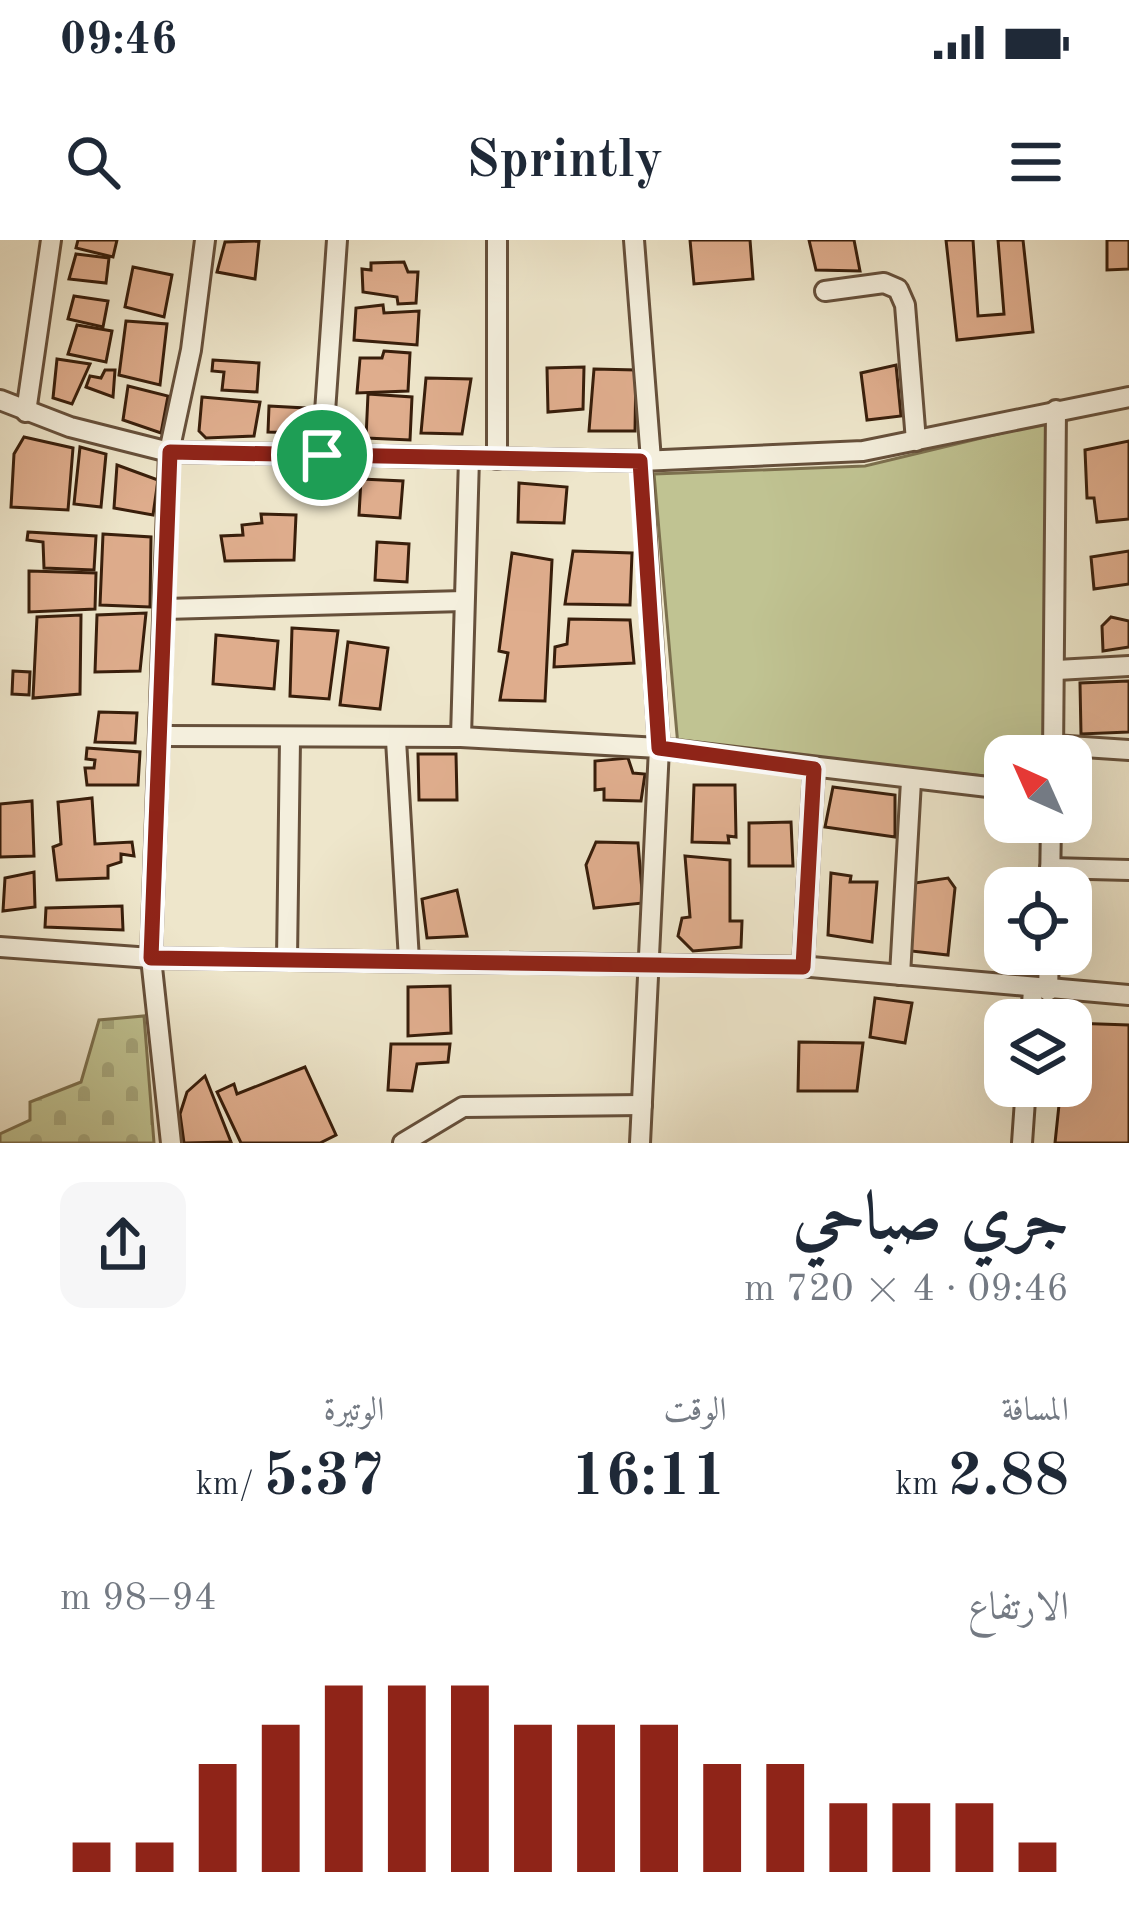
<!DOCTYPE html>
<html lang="ar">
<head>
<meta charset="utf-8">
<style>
  :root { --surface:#fff; --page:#f6f6f7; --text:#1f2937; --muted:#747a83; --accent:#8f2418 }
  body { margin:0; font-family:"Old Standard TT",Amiri,serif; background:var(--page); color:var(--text); direction:rtl; height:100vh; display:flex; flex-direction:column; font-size:45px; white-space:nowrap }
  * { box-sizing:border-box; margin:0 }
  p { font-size:39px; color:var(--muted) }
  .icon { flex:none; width:66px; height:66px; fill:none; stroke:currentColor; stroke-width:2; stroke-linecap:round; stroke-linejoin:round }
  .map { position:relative; height:903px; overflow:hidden; direction:ltr }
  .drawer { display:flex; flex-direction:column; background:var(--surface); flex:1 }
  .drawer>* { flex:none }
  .needle { width:78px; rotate:315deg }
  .controls { position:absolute; left:984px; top:495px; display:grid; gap:24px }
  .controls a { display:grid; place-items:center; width:108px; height:108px; border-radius:24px; background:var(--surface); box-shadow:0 12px 48px #0002; font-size:60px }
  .pin { position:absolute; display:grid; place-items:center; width:102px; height:102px; color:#fff; margin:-51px; border:6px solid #fff; border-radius:50%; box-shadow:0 3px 12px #0007 }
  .round { display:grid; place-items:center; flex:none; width:126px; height:126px; border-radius:24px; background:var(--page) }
  .headline { display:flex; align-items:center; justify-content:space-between; height:204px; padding:0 60px }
  h1 { font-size:66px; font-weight:600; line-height:90px }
  .metrics { display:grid; grid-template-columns:repeat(3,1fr); gap:18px; height:204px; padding:12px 60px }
  .metrics div { display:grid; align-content:center }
  .metrics b { font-size:60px; font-weight:600 }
  .metrics small { font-size:33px; font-weight:400 }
  .metrics p { font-size:33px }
  .chart { height:336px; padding:24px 60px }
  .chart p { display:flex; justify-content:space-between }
  .chart svg { width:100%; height:216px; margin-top:12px; stroke:var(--accent); stroke-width:6 }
  .status { display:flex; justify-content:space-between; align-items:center; height:84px; padding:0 60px; background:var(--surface); direction:ltr }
  .status svg { height:33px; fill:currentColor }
  header { display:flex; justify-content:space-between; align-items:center; height:156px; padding:0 60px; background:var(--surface); font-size:54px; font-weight:600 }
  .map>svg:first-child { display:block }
  .green { fill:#c0c392; stroke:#7c704e; stroke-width:3 }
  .cemetery { fill:url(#cemetery-stones); stroke:#7c704e; stroke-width:3 }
  .building { fill:#dfad8d; stroke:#381e0b; stroke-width:3 }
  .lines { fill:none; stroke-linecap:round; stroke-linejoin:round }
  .street-casing { stroke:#66503b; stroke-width:24 }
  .street { stroke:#f4efdd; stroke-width:18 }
  .route-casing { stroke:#fff; stroke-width:24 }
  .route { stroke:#8f2418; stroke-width:15 }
</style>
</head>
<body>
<div class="status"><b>09:46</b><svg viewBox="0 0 49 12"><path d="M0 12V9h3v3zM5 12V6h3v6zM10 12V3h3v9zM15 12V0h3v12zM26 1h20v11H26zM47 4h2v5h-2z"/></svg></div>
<header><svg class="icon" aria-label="menu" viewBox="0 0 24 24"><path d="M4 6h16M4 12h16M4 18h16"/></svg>Sprintly<svg class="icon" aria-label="search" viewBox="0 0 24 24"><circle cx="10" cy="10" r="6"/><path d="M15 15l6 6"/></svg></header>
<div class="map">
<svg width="1129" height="903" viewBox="0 0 1129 903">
  <defs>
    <pattern id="cemetery-stones" width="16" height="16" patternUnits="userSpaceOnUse" patternTransform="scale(3)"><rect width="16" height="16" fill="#c0c392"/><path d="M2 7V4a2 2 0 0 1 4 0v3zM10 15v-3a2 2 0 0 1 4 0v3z" fill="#a6a77d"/></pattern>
  </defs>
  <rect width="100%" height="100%" fill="#eee6cb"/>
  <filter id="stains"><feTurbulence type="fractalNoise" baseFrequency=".00167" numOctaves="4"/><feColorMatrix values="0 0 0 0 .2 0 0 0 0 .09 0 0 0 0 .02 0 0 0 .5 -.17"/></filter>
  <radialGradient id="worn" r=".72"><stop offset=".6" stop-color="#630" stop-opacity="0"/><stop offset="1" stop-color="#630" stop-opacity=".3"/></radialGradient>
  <path class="green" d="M1048 182 1044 516H1005V538L678 506 654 234 865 226Z"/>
  <path class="cemetery" d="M144 776 154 903H0V894L30 880V862L81 842 99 780Z"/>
  <g class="building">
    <path d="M78 0H117L113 17 76 8Z"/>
    <path d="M690 0H750L753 39 694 44Z"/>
    <path d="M809 0H854L860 31 816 30Z"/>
    <path d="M946 0H973L978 76 1004 74 998 0H1023L1033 92 957 100Z"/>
    <path d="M1107 0H1129V29L1107 30Z"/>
    <path d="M259 1 255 39 217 32 225 2Z"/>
    <path d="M76 14 109 18 106 43 69 39Z"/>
    <path d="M404 22 408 32H418L416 63 398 64 397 57 363 52 362 29 371 30V23Z"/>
    <path d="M133 27 172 35 164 77 125 67Z"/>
    <path d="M74 56 108 61 103 87 68 79Z"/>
    <path d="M383 65 384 73 419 71 417 105 354 100 356 68Z"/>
    <path d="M126 81 167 84 160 145 119 135Z"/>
    <path d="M77 85 112 91 106 122 68 114Z"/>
    <path d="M384 111 410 113 408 151 357 153 360 118H382Z"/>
    <path d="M57 119 90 124 72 164 53 158Z"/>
    <path d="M213 120 259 123 257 152 222 150 224 132 212 131Z"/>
    <path d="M896 125 901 176 867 180 861 133Z"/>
    <path d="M584 127 583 169 548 172 547 128Z"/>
    <path d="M594 129 636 130 635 191H589Z"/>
    <path d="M105 130H115L113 157 86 147 90 136 101 138Z"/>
    <path d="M426 138 471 139 462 194 421 193Z"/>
    <path d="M128 146 168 156 161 193 123 180Z"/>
    <path d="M368 154 412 157 410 200 366 198Z"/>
    <path d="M202 157 260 162 254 196 206 198 199 191Z"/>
    <path d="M269 166 305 168 301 193 268 192Z"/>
    <path d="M24 197 73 208 68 270 11 267 14 214Z"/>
    <path d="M1129 201V279L1097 282 1094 258H1087L1085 210Z"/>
    <path d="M80 207 106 214 101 267 74 264Z"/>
    <path d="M117 225 158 240 153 275 114 268Z"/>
    <path d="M361 239 403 241 400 278 359 275Z"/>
    <path d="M519 243 567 247 564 283 518 282Z"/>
    <path d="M261 274 296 275 294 320 225 321 221 296 243 295 242 285 262 283Z"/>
    <path d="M28 292 96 296 94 330 44 328 43 302 27 300Z"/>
    <path d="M103 294 151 297 150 367 100 365Z"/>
    <path d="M377 302 409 304 407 342 375 340Z"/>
    <path d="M573 311 632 313 630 365 565 364Z"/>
    <path d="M1129 311V344L1094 349 1091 317Z"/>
    <path d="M512 313 552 320 545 461 500 460 508 413 499 411Z"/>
    <path d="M29 331 96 333 95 369 29 372Z"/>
    <path d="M146 373 140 431 95 432 97 375Z"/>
    <path d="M81 375 80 454 33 458 37 377Z"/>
    <path d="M1111 377 1129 381V407L1103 411 1102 386Z"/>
    <path d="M569 379 630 380 634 423 554 427 555 407 567 404Z"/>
    <path d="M292 388 338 391 329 459 290 456Z"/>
    <path d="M216 395 278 401 274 449 213 444Z"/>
    <path d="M348 402 388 408 380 469 340 465Z"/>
    <path d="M13 431 30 432 29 455 12 454Z"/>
    <path d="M1129 441V492L1081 494 1080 443Z"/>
    <path d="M99 472 137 473 135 503 95 502Z"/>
    <path d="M87 508 140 512 138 545H87L85 528H94L95 520 86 519Z"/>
    <path d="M418 514H456L457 560H419Z"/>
    <path d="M628 518 633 533 645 534 641 561 604 560V549L595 550V521Z"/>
    <path d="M694 545H735L736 597 728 596 729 603 692 602Z"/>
    <path d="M833 547 895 555V597L825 587Z"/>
    <path d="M92 558 95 604 132 602 134 616 121 614V622L108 626V638L57 640 53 607 61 604 58 562Z"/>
    <path d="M32 561 34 616 0 617V564Z"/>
    <path d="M791 582 793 626H749V583Z"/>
    <path d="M596 602 638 603 643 663 594 668 586 625Z"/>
    <path d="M685 616 730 620V681H742L741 707 693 711 678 696 682 678 690 677Z"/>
    <path d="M34 632 35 667 3 671 5 638Z"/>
    <path d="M831 633 851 636 850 642H877L872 702 828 695Z"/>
    <path d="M948 638 955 648 948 715 911 711 915 643Z"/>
    <path d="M457 650 467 696 427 698 422 659Z"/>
    <path d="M122 666 123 690 45 687 46 668Z"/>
    <path d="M450 746 451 793 408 796V747Z"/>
    <path d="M875 758 912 763 905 803 870 797Z"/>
    <path d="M1071 783 1129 785V903H1055L1061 846H1071Z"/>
    <path d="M799 802 863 803 857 851H798Z"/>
    <path d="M391 804H450L448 822 417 824 412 851 388 850Z"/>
    <path d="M305 827 336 895 320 903H241L217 852 234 844 237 854Z"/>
    <path d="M205 836 231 902 184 903 180 874 187 852Z"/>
  </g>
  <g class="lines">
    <defs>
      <g id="street">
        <path d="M634 0 651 220"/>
        <path d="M825 51 884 43 898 49 905 65 916 201"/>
        <path d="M0 160 70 187 169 212 641 221 863 211 1129 157"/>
        <path d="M26 172 51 0"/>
        <path d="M322 215 337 0"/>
        <path d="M497 219V0"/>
        <path d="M165 369 464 361"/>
        <path d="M1057 430 1129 426"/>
        <path d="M160 496 461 497 659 508 1005 549"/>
        <path d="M461 497 469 218"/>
        <path d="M396 500 409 720"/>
        <path d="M1054 505 1129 510"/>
        <path d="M1053 516 1056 170"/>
        <path d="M1050 628 1129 630"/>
        <path d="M1050 648 1051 582"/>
        <path d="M0 707 151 718 811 727 1129 755"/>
        <path d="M287 719 290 500"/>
        <path d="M803 726 814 529"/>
        <path d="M900 735 911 541"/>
        <path d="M1048 751 1049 714"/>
        <path d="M1031 780 1033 749"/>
        <path d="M171 903 151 718 169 212 191 110 205 0"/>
        <path d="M403 903 463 867 642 865"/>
        <path d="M640 903 659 508 641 221"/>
        <path d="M1022 903 1026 846"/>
      </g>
    </defs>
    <use href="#street" class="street-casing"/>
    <use href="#street" class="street"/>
  </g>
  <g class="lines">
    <defs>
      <path id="route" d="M170 212 640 221 659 508 814 529 803 727 151 718Z"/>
    </defs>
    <use href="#route" class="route-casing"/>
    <use href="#route" class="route"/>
  </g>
  <rect width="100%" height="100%" filter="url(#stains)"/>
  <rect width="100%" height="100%" fill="url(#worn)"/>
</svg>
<div class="controls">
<a><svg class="needle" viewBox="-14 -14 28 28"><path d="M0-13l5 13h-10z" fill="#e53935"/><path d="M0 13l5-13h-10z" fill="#747a83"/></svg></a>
<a><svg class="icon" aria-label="locate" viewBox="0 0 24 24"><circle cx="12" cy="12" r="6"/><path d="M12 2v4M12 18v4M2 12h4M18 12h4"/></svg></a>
<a><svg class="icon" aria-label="layers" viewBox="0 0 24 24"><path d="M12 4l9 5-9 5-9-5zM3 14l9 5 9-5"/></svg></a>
</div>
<div class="pin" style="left:322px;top:215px;background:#1e9e55"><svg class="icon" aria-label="arrive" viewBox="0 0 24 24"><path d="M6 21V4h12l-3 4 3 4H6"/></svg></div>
</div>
<section class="drawer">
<div class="headline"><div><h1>جري صباحي</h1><p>09:46 · 4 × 720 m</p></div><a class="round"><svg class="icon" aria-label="share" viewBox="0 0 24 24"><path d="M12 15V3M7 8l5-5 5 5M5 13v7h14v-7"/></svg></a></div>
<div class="metrics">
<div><p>المسافة</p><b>2.88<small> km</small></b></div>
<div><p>الوقت</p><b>16:11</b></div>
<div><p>الوتيرة</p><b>5:37<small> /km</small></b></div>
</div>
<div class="chart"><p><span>الارتفاع</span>94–98 m</p>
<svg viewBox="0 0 160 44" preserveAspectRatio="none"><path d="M5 44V38M15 44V38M25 44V22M35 44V14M45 44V6M55 44V6M65 44V6M75 44V14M85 44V14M95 44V14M105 44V22M115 44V22M125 44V30M135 44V30M145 44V30M155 44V38"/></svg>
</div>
</section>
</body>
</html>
